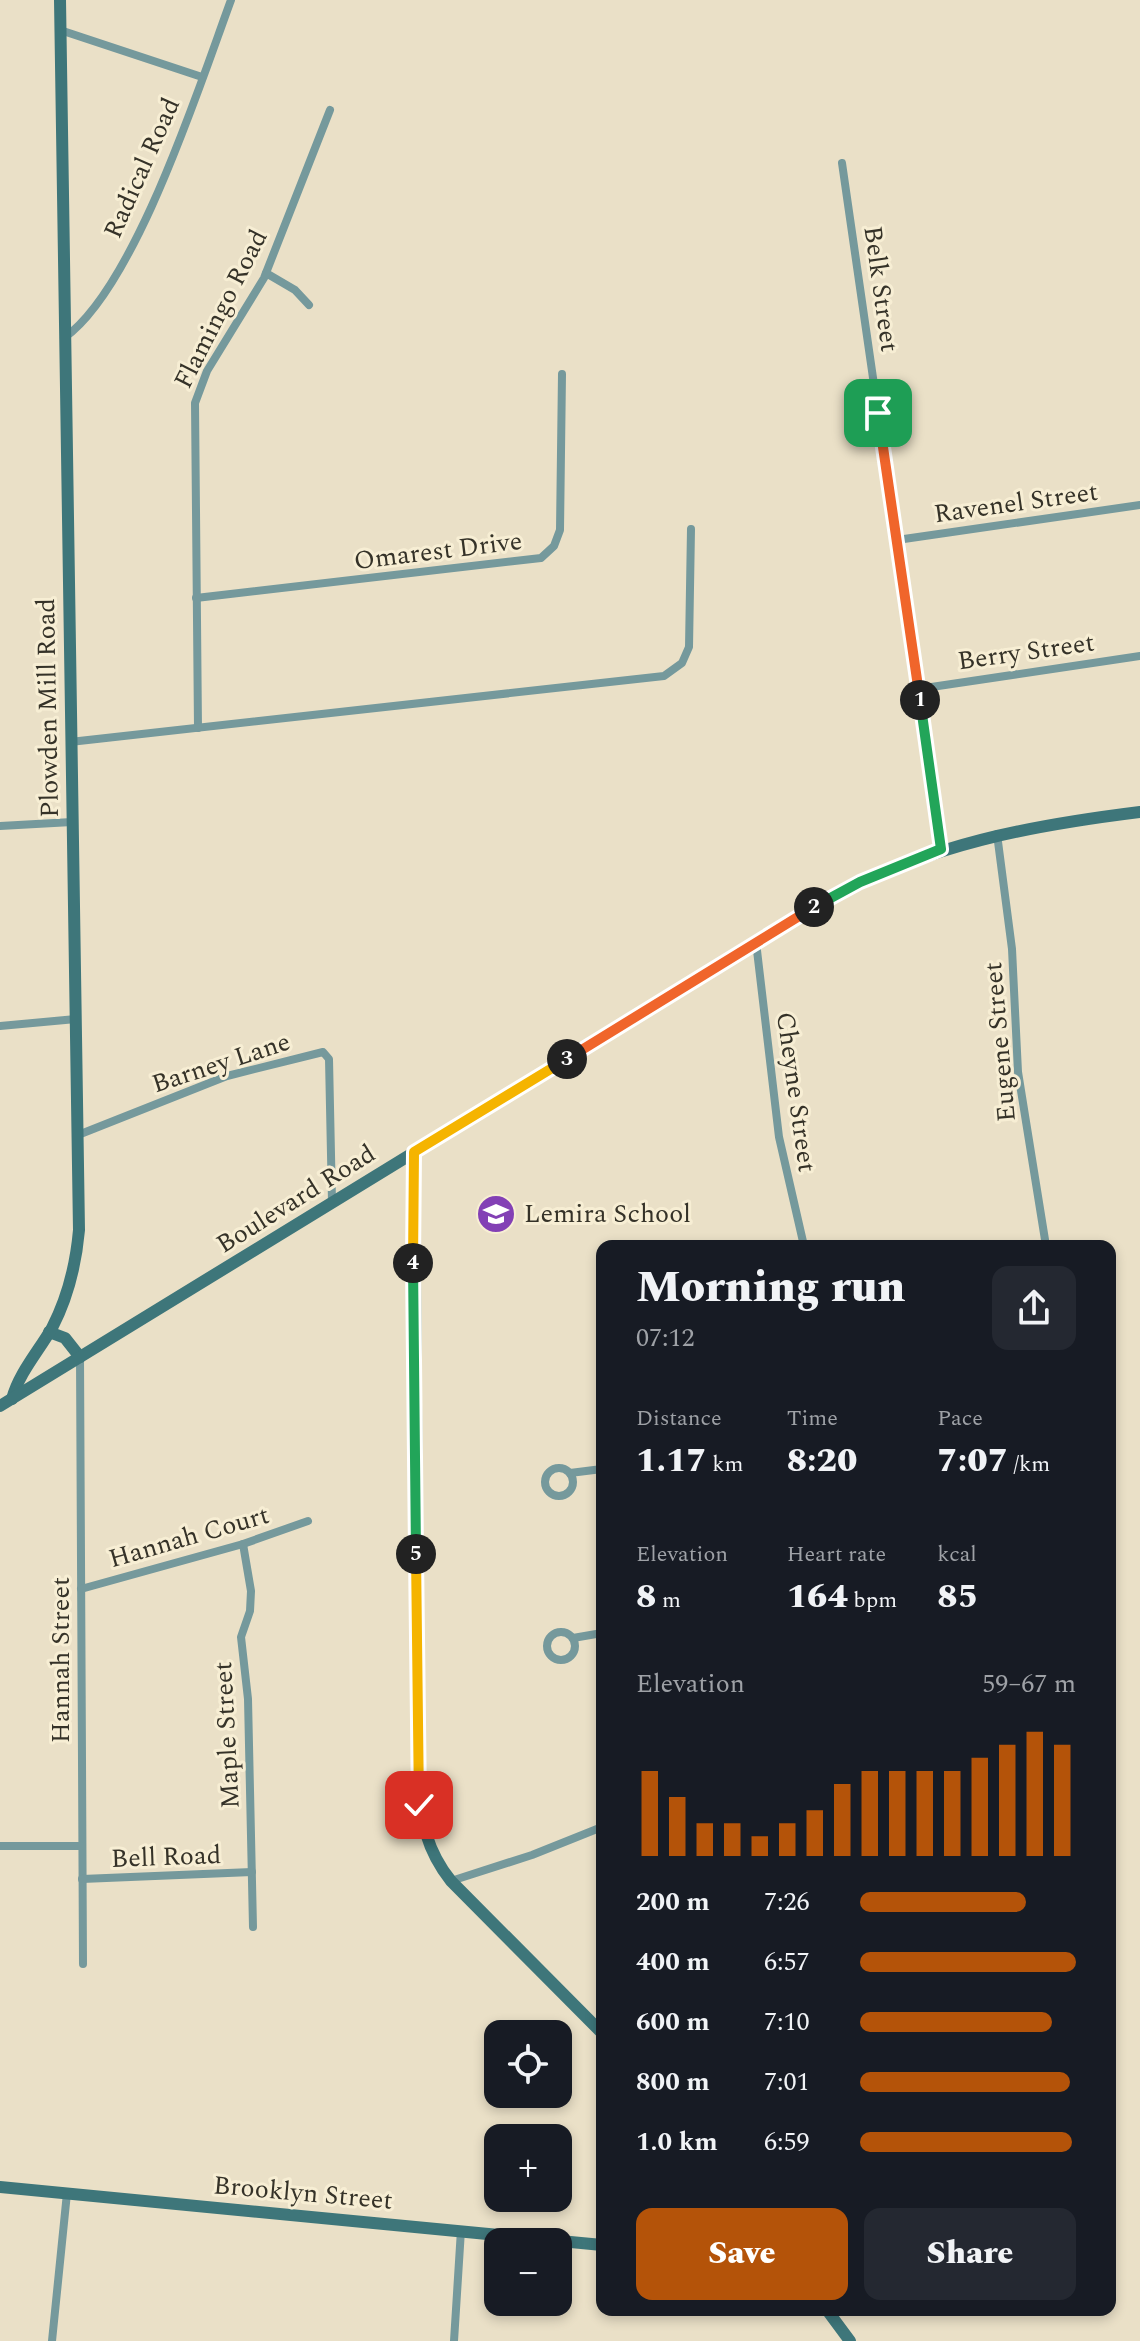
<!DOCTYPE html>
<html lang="en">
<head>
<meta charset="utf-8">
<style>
  :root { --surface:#171b24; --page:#242831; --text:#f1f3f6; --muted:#9ea1a6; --accent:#b45309 }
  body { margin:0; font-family:Spectral,serif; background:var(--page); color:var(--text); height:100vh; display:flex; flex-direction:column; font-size:30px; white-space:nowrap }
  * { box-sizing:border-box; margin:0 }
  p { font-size:26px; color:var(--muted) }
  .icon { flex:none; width:44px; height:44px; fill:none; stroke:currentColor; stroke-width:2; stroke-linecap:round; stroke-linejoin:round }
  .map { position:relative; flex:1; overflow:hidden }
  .side { position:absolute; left:596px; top:1240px; width:520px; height:1076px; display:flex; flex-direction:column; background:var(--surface); border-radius:16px; box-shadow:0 4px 12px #0003 }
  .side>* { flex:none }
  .controls { position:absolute; left:484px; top:2020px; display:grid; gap:16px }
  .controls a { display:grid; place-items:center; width:88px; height:88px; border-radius:16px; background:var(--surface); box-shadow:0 4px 12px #0003; font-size:40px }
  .pin { position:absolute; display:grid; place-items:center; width:68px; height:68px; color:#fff; margin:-34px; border-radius:16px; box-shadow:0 4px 12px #0006 }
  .km { position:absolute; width:40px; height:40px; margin:-20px; border-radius:50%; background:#222; color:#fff; font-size:22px; line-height:40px; text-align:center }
  .round { display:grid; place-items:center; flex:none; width:84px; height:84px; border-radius:16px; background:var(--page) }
  .overview { display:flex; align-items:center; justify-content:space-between; height:136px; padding:0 40px }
  h1 { font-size:44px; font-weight:800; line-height:60px }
  .stats { display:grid; grid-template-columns:repeat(3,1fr); gap:12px; height:136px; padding:8px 40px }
  .stats div { display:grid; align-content:center }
  .stats b { font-size:34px; font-weight:800 }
  .stats small { font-size:22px; font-weight:400 }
  .stats p { font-size:22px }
  .chart { height:224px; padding:16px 40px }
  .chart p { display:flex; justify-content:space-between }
  .chart svg { width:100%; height:144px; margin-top:8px; stroke:var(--accent); stroke-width:6 }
  .button { display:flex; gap:16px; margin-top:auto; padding:16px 40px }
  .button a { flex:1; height:92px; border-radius:16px; background:var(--accent); color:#fff; font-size:32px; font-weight:800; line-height:92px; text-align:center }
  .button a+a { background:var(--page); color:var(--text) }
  ul { padding:0 40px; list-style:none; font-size:26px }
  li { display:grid; grid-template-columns:128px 96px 1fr; align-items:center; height:60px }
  li i { height:20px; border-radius:10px; background:var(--accent) }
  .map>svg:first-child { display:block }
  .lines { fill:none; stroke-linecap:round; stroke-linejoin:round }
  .street { stroke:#75999c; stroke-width:8 }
  .secondary { stroke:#3e767a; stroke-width:12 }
  .split-1-casing { stroke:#fff; stroke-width:16 }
  .split-2-casing { stroke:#fff; stroke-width:16 }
  .split-3-casing { stroke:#fff; stroke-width:16 }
  .split-4-casing { stroke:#fff; stroke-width:16 }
  .split-5-casing { stroke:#fff; stroke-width:16 }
  .split-6-casing { stroke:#fff; stroke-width:16 }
  .split-1 { stroke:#f0652b; stroke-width:10 }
  .split-2 { stroke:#22a559; stroke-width:10 }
  .split-3 { stroke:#f0652b; stroke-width:10 }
  .split-4 { stroke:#f5b400; stroke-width:10 }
  .split-5 { stroke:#22a559; stroke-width:10 }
  .split-6 { stroke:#f5b400; stroke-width:10 }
  .labels { text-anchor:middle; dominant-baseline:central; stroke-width:6; stroke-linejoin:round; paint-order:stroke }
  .street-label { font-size:26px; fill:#353228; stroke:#f7eed4 }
  .poi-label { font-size:26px; fill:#353228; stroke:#f7eed4; text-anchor:start }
</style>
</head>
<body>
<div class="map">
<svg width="1140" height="2341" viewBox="0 0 1140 2341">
  <rect width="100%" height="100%" fill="#eae0c7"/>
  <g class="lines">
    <g class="street">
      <path d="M60 30 202 77"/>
      <path d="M842 163 941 849"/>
      <path d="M266 273 295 290 309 305"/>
      <path d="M64 338C135 288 200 84 231 0"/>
      <path d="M897 540 1140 505"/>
      <path d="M196 598 541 558 554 546 560 530 562 374"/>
      <path d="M918 689 1140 656"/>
      <path d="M198 728 195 403 207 371 264 278 330 110"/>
      <path d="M70 742 664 676 682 663 689 647 691 529"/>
      <path d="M0 826 72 822"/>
      <path d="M997 834 1012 949 1018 1072 1046 1246"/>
      <path d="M756 942 779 1137 804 1246"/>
      <path d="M0 1026 76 1019"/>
      <path d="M78 1135 227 1076 323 1052 329 1059 332 1202"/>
      <path d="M80 1357 83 1964"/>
      <circle cx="559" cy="1482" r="14"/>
      <path d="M570 1473 602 1469"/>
      <path d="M1110 1531V1548"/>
      <path d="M243 1544 251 1591 250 1611 241 1637 248 1699 253 1927"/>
      <path d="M81 1589 243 1544 308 1521"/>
      <circle cx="561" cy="1646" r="14"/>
      <path d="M573 1638 602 1633"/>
      <path d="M0 1846H82"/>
      <path d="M82 1879 252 1872"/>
      <path d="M451 1881 532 1855 602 1827"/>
      <path d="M52 2341 67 2193"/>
      <path d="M454 2341 461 2230"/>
    </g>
    <g class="secondary">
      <path d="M414 1152 419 1783C420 1820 427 1851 451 1881L602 2033"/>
      <path d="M49 1332 65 1338 80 1357"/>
      <path d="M12 1399C19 1373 38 1352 52 1328 68 1297 76 1264 79 1230L60 0"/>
      <path d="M0 1406 831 897C933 844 1027 826 1140 812"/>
      <path d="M0 2187 602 2245"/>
      <path d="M827 2310 850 2341"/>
    </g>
  </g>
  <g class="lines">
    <defs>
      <path id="split-1" d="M878 413 920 700"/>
      <path id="split-2" d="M814 907 860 882 941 849 920 700"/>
      <path id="split-3" d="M567 1059 814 907"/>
      <path id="split-4" d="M413 1263 414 1152 567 1059"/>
      <path id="split-5" d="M413 1263 416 1554"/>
      <path id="split-6" d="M416 1554 419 1805"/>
    </defs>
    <use href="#split-1" class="split-1-casing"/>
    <use href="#split-2" class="split-2-casing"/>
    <use href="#split-3" class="split-3-casing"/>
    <use href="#split-4" class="split-4-casing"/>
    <use href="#split-5" class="split-5-casing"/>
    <use href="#split-6" class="split-6-casing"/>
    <use href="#split-1" class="split-1"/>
    <use href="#split-2" class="split-2"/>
    <use href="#split-3" class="split-3"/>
    <use href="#split-4" class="split-4"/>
    <use href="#split-5" class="split-5"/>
    <use href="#split-6" class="split-6"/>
  </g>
  <defs>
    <symbol id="school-disc" viewBox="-11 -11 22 22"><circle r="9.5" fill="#8340b5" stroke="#f7eed4"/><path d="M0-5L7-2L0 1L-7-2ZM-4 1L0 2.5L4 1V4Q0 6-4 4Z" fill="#fff"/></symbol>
  </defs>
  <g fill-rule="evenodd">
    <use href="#school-disc" x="474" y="1192" width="44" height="44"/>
  </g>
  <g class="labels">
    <g class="street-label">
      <text transform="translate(142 168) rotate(-66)">Radical Road</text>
      <text transform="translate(881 289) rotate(82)">Belk Street</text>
      <text transform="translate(221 309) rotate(-63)">Flamingo Road</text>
      <text transform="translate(1016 503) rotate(-8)">Ravenel Street</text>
      <text transform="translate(438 551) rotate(-7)">Omarest Drive</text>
      <text transform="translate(1026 652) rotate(-8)">Berry Street</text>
      <text transform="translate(48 708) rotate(-91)">Plowden Mill Road</text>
      <text transform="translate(1000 1042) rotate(-95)">Eugene Street</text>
      <text transform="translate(221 1063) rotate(-18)">Barney Lane</text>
      <text transform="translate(796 1092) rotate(82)">Cheyne Street</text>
      <text transform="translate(296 1199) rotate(-32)">Boulevard Road</text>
      <text transform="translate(189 1537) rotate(-16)">Hannah Court</text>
      <text transform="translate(61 1660) rotate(-90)">Hannah Street</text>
      <text transform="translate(227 1735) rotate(-93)">Maple Street</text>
      <text transform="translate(166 1857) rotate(-2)">Bell Road</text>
      <text transform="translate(303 2193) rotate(5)">Brooklyn Street</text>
    </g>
    <g class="poi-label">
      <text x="524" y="1214">Lemira School</text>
    </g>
  </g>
</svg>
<div class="controls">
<a><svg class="icon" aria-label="locate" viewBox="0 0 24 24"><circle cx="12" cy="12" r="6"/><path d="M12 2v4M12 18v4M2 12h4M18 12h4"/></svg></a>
<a>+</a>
<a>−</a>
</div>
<div class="pin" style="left:878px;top:413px;background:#1e9e55"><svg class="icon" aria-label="arrive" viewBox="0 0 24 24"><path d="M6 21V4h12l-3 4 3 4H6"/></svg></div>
<div class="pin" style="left:419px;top:1805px;background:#d93025"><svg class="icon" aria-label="check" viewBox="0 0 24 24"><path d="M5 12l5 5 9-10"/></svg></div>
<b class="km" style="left:920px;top:700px">1</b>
<b class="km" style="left:814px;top:907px">2</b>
<b class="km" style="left:567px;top:1059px">3</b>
<b class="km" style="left:413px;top:1263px">4</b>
<b class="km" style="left:416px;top:1554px">5</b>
<section class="side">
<div class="overview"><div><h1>Morning run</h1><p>07:12</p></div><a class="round"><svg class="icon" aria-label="share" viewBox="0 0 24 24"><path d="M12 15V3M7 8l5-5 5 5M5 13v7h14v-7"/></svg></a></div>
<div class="stats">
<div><p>Distance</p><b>1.17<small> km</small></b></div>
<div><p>Time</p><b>8:20</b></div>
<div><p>Pace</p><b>7:07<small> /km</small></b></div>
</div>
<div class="stats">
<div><p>Elevation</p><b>8<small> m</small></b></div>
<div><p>Heart rate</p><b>164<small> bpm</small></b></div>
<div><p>kcal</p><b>85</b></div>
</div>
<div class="chart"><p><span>Elevation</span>59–67 m</p>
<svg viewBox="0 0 160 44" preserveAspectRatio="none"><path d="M5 44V18M15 44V26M25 44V34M35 44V34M45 44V38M55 44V34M65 44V30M75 44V22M85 44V18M95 44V18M105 44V18M115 44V18M125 44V14M135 44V10M145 44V6M155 44V10"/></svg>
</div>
<ul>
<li><b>200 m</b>7:26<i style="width:77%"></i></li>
<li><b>400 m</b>6:57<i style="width:100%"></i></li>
<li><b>600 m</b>7:10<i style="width:89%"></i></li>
<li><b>800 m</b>7:01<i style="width:97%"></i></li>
<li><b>1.0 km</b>6:59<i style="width:98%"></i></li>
</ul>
<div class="button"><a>Save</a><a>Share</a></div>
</section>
</div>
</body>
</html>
